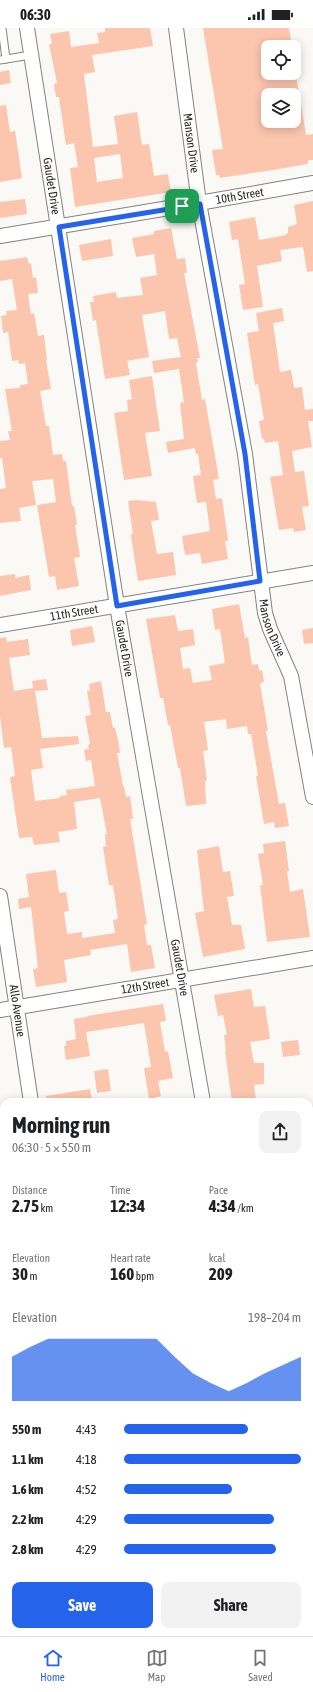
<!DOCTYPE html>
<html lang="en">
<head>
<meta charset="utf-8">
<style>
  :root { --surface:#fff; --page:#f2f2f2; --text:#202124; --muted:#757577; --line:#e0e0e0; --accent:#2563eb }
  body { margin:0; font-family:"Asap Condensed",sans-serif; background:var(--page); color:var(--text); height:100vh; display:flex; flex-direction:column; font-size:15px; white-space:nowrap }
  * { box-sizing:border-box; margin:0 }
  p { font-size:13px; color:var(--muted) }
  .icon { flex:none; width:22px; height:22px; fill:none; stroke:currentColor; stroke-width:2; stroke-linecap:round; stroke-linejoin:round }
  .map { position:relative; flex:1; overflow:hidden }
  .drawer { position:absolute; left:0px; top:1070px; width:313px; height:538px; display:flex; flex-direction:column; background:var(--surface); border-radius:12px 12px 0 0; box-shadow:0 2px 10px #0003 }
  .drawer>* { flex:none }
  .tools { position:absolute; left:261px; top:12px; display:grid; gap:8px }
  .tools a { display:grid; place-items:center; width:40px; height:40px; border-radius:8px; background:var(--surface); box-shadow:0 2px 10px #0003; font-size:20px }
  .pin { position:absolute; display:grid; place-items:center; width:34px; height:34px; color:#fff; margin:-17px; border-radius:8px; box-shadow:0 2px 6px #0006 }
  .round { display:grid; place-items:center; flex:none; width:42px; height:42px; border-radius:8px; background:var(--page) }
  .head { display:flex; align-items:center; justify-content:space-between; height:68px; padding:0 12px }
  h1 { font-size:22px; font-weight:700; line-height:30px }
  .stats { display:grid; grid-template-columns:repeat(3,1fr); gap:6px; height:68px; padding:4px 12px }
  .stats div { display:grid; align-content:center }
  .stats b { font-size:17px; font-weight:700 }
  .stats small { font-size:11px; font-weight:400 }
  .stats p { font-size:11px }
  .chart { height:112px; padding:8px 12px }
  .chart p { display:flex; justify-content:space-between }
  .chart svg { width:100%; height:72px; margin-top:4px; fill:var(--accent); opacity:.7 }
  .primary-button { display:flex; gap:8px; margin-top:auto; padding:8px 12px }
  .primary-button a { flex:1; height:46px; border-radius:8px; background:var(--accent); color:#fff; font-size:16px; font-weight:700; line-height:46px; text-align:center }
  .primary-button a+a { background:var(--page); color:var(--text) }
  ul { padding:0 12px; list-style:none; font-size:13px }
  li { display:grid; grid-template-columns:64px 48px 1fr; align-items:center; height:30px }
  li i { height:10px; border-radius:5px; background:var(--accent) }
  .status { display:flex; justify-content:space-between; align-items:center; height:28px; padding:0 20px; background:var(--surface); direction:ltr }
  .status svg { height:11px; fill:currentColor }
  .menu { display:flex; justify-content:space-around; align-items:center; height:56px; border-top:1px solid var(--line); background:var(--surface); font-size:11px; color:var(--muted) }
  .menu a { display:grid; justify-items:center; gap:2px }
  .menu .on { color:var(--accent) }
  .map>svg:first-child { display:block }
  .building { fill:#fcc5ae; fill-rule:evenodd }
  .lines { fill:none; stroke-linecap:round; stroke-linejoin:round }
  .service-casing { stroke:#83827e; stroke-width:9 }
  .minor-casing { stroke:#83827e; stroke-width:16 }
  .service { stroke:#fff; stroke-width:7 }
  .minor { stroke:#fff; stroke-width:14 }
  .route-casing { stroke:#fff; stroke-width:8 }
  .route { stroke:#2563eb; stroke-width:5 }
  .labels { text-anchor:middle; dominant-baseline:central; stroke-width:3; stroke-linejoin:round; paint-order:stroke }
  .street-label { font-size:12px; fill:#262625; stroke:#faf9f5 }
</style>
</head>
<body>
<div class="status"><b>06:30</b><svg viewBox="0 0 49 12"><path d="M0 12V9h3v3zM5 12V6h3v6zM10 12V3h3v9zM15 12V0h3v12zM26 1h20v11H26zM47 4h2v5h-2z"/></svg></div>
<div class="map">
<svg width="313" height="1608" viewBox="0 0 313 1608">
  <rect width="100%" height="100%" fill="#faf9f5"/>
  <g class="building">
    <path d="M105 0H150L153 18 92 27 95 44 84 46 93 119 118 116 114 88 137 84 142 117 149 116 154 148 168 146 171 164 75 179 70 140 78 139 74 115 66 117 59 69H56L54 56 57 55 49 16H52L50 6 69 3 71 19 99 15 97 5 105 4ZM120 126 123 150 97 154 94 130Z"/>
    <path d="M203 0H289L292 19H268V45H296L299 67H268V93H294V69H300L306 107 313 106V132H308V136L273 142 220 150 219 147H216L212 122 223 121Z"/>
    <path d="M9 42 11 55 0 57V44Z"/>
    <path d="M6 77 10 104 15 103 22 150 0 154V78Z"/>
    <path d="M25 171 27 186 0 190V174Z"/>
    <path d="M313 173V243L307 244 303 219 280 222 282 233 257 238 263 279 243 282 239 257 245 256 238 211 232 212 229 194 255 189 259 212 286 207V206L288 205V199L297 196 294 177Z"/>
    <path d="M171 200 177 231 185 230 187 245H184L200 330H197L198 334 196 335 202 372 205 371 219 451 213 452 216 471 222 470 228 513H225L228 531 202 536 200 525 185 527 182 508 210 503 206 474 197 475 193 448 201 447 198 426H196L195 420 168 425 166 414 184 411 180 375 184 374 179 341 154 345 152 333 181 329 177 310 169 311 165 283 142 287 149 329 127 333 130 347 105 351 96 292 93 293 90 274H94L93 268 116 264 117 270 143 267 140 250 157 247 154 226 136 229 132 210 154 206V203Z"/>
    <path d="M111 211 113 228 82 233 79 217Z"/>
    <path d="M27 229 29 236 31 235 33 250 36 249 38 265 28 266 31 286 34 285 38 308 44 307 47 332H46L51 361 40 363 46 398H49L53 427 62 426 63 433H66L72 478H74L77 497H75L80 529 74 530 79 558 57 562 55 548 49 549 37 477 56 474 53 451 32 453 36 477 19 480 21 493 0 495V461L6 460 2 430H0V413L10 412 8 403H12L5 361 20 360V357L28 356 25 335 19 336 18 332 12 333 8 304 3 305 1 288 7 287 6 283 17 282 12 251 0 253V233Z"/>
    <path d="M282 280 284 293 273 295 280 344 291 342 294 360 302 359 305 382 313 381V393H308L312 419 292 423 295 444 304 443 309 478 302 479 306 502 294 504 293 500 279 502 270 449 283 447 278 413 265 415 264 411H262L259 393 264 392 258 356 255 357 247 305 259 303 256 285Z"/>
    <path d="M152 348 160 403 145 405 152 448 124 452 114 385 128 383 127 372 132 371 129 352Z"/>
    <path d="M136 472 156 474 159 492 151 493 157 526 173 524 176 547 138 553 131 508V506H133L128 473Z"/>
    <path d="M15 546V550L29 547 31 562 0 568V548Z"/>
    <path d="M239 576 245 610 248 609 252 637 258 636 259 643 262 642 264 654 260 655 268 703H266L272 737 279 776 285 775 289 798 275 800 274 794 264 796 256 748H258L251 706H248L247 698 227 701 226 691 204 694 208 722 203 723 207 752 205 753 206 776 186 778 180 740H178L170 697H168L163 670H160L146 591 175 587 178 603 193 601 195 617 180 620 183 641 190 640 193 655 212 652 209 638 225 635 220 601 215 602 212 581Z"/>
    <path d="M92 598 95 614 72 618 70 602Z"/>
    <path d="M313 600V615L304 616 302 602Z"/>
    <path d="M6 609 7 614 28 611 30 627 9 630 14 663 33 660 32 653 46 651 48 662 35 663 42 710 78 708 79 716 40 721 43 740 31 742 35 773 60 770V768L67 767 66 762 95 758 91 732 86 733 84 722 89 721 88 717 90 716 85 688 91 687 87 663H90L89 656 101 653 106 684H110L113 700H115L118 712 120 725H117L123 758H124L126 769 130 768 133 791H130L147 896 144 897 147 917H151L155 940 131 944 127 916 90 922 91 927 64 932 67 954 36 959 33 941 38 940 31 879 19 881 18 871 29 869 26 846 56 842 59 865 66 864 69 883 64 884 67 906 82 904V910L115 905 113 892 118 891 113 857H109L103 819 106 818 105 806H107L100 770 74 774 77 801 58 804 60 814 34 817 32 809 19 810 10 749 15 748 11 719 4 720 0 689V610Z"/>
    <path d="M285 813 289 843H287L290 864 303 861 310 909 267 914 260 857H263L258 826 264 825 263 816Z"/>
    <path d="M219 818 223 844 230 843 234 868 227 869 232 897H241L245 921 203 929 195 885 204 883 197 822Z"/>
    <path d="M251 961 254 979 265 978 270 1011 250 1014 254 1035H264V1056L254 1057 256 1072 232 1074 225 1023H226L224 1007H227L223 987 218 988 214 967Z"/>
    <path d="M163 976 166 993 160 994 165 1024 168 1023 173 1050 158 1053 161 1068 149 1071 144 1040 151 1039 144 995 86 1004 90 1028 66 1032 64 1018H66V1013L76 1011 74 991 87 989V988Z"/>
    <path d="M298 1012 300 1027 283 1029 281 1014Z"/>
    <path d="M108 1041 111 1063 97 1065 94 1043Z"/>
    <path d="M90 1061 92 1072H89V1074H46V1068Z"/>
  </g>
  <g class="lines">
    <defs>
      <g id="service">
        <path d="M6 31 31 27"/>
        <path d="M0 32 6 31 2 0"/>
      </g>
      <g id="minor">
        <path id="s1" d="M27 0 117 578 203 1074"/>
        <path id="s2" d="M176 0 199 175 245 426 265 585 270 601 291 648 313 769"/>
        <path id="s3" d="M0 208 199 175 313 155"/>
        <path id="s4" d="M0 597 313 545"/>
        <path id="s5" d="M0 868 31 1074"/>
        <path id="s6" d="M0 982 313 930"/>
        <path d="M309 1314H313"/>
        <path d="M0 1368H4"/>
        <path d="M309 1469 313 1468"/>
        <path d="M114 1604 115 1608"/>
        <path d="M289 1604 290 1608"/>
      </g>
    </defs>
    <use href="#service" class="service-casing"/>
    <use href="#minor" class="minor-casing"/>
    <use href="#service" class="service"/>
    <use href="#minor" class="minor"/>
  </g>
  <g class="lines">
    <defs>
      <path id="route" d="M200 176 245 426 260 553 117 578 59 199Z"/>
    </defs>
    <use href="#route" class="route-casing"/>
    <use href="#route" class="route"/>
  </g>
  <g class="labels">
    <g class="street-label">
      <text stroke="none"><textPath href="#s2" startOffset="116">Manson Drive</textPath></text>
      <text stroke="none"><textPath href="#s1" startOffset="160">Gaudet Drive</textPath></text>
      <text stroke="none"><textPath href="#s3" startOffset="243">10th Street</textPath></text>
      <text stroke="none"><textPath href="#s4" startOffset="75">11th Street</textPath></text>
      <text stroke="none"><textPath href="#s2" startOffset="608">Manson Drive</textPath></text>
      <text stroke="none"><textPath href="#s1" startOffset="628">Gaudet Drive</textPath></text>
      <text stroke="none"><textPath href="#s1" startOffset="952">Gaudet Drive</textPath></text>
      <text stroke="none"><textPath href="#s6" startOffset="147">12th Street</textPath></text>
      <text stroke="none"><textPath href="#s5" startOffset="116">Allo Avenue</textPath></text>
    </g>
  </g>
</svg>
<div class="tools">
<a><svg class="icon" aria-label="locate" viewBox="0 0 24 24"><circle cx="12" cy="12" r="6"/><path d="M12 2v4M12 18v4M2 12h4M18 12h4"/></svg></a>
<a><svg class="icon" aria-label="layers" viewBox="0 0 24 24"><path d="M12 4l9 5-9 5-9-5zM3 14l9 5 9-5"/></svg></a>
</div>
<div class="pin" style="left:182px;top:178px;background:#1e9e55"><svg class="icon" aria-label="arrive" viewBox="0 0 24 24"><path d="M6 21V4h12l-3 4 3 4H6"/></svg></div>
<section class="drawer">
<div class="head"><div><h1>Morning run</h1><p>06:30 · 5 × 550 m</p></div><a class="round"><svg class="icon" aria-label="share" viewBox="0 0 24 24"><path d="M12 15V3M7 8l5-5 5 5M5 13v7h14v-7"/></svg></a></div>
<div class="stats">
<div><p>Distance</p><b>2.75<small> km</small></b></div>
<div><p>Time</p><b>12:34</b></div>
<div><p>Pace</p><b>4:34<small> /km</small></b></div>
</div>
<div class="stats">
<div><p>Elevation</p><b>30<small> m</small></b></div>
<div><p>Heart rate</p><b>160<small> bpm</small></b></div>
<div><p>kcal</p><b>209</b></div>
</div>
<div class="chart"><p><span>Elevation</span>198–204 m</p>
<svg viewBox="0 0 160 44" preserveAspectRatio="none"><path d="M0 44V17L10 11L20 6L30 6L40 6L50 6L60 6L70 6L80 6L90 17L100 27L110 33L120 38L130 33L140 27L150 22L160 17V44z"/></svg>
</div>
<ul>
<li><b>550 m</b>4:43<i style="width:70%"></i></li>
<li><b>1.1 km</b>4:18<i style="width:100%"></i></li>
<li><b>1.6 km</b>4:52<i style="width:61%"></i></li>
<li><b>2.2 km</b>4:29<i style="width:85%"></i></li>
<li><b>2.8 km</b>4:29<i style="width:86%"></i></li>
</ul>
<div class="primary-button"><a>Save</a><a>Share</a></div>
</section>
</div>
<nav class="menu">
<a class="on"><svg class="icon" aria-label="home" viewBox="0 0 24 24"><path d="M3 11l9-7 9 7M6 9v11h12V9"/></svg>Home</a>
<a><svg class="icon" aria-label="map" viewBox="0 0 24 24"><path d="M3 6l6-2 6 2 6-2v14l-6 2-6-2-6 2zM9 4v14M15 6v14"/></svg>Map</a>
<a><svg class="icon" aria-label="saved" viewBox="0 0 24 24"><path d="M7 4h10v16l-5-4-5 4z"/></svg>Saved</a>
</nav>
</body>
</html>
